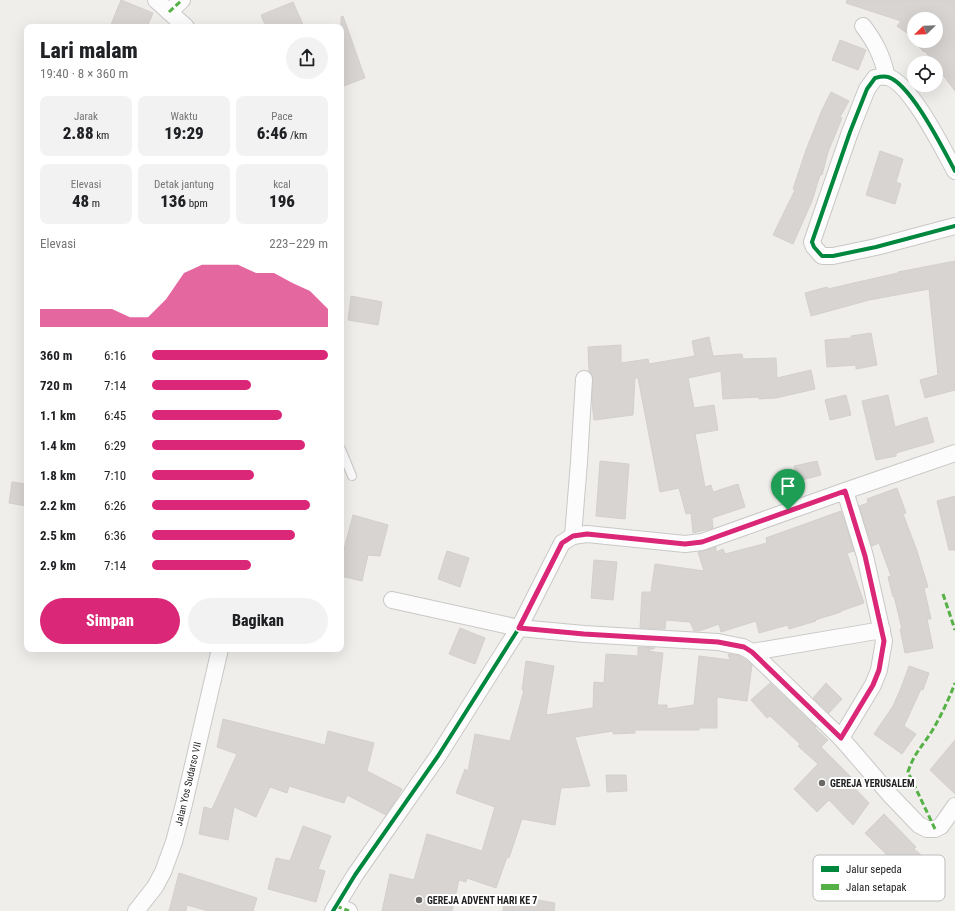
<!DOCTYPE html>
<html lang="id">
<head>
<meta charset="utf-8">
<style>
  :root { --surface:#fff; --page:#f2f2f2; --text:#202124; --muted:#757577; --accent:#db2777 }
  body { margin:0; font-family:"Roboto Condensed",sans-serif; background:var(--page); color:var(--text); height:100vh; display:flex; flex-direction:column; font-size:15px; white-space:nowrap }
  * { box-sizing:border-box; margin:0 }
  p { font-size:13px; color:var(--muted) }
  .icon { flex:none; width:22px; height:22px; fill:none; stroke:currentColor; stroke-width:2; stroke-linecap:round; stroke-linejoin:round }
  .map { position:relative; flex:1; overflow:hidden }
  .panel { position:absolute; left:24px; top:24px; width:320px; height:628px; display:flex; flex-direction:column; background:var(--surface); border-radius:8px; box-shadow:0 4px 16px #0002 }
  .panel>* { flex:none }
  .needle { width:26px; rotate:247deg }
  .buttons { position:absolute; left:907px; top:12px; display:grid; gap:8px }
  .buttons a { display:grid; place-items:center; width:36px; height:36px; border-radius:50%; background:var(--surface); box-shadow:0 4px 16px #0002; font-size:20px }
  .pin { position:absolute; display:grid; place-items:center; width:34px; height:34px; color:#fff; margin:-41px -17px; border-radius:50% 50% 50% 0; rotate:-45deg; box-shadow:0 0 4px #0007 }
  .pin .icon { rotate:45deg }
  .round { display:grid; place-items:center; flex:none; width:42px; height:42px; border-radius:21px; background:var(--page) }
  .head { display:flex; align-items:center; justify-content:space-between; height:68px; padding:0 16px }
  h1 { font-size:22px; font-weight:800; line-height:30px }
  .stats { display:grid; grid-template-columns:repeat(3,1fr); gap:6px; height:68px; padding:4px 16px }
  .stats div { display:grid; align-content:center; border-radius:8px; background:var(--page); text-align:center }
  .stats b { font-size:17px; font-weight:800 }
  .stats small { font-size:11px; font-weight:400 }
  .stats p { font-size:11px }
  .chart { height:112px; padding:8px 16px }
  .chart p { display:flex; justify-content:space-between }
  .chart svg { width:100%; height:72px; margin-top:4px; fill:var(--accent); opacity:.7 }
  .primary-button { display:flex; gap:8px; margin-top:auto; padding:8px 16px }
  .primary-button a { flex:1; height:46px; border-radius:24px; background:var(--accent); color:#fff; font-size:16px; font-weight:800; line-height:46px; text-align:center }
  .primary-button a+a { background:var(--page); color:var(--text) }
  ul { padding:0 16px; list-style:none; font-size:13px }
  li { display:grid; grid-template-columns:64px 48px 1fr; align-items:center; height:30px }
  li i { height:10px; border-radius:5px; background:var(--accent) }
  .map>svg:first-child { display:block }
  .building { fill:#d7d4d2; stroke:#d3d0cc }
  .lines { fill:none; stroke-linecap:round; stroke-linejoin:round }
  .service-casing { stroke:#c9c8c7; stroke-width:10 }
  .minor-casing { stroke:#c9c8c7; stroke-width:18 }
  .service { stroke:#fdfcfc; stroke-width:8 }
  .minor { stroke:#fdfcfc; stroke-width:16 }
  .quiet { stroke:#55b145; stroke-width:3; stroke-dasharray:6 3; stroke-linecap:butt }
  .cycleway-casing { stroke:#fff; stroke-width:6 }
  .cycleway { stroke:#00873e; stroke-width:4 }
  .route-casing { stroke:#fff; stroke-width:8 }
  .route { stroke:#db2777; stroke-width:5 }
  .poi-dot { fill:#6a6968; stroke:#fff; stroke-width:1.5 }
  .labels { text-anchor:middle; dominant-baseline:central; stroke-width:4; stroke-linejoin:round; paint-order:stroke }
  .poi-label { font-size:10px; font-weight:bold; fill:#222; stroke:#fff; text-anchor:start }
  .street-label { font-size:10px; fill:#222; stroke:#fff }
  .key { fill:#fff; stroke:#bdbdbd; stroke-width:1 }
  .key-label { font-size:11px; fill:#222 }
</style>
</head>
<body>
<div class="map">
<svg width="955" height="911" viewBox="0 0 955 911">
  <rect width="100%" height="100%" fill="#f0eeeb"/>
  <g class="building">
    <path d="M121 0 153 13 147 27H110Z"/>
    <path d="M847 0H955V91L936 66V63H934L925 51 924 52 912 40 914 38V41H936V19H914V38L897 26 901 21 846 3Z"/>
    <path d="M293 2 304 27H266L261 15Z"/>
    <path d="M343 16 365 78 341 87V17Z"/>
    <path d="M840 40 866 50 858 70 832 60Z"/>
    <path d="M831 92 849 101 840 117 842 118 828 152 822 175H820L812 201 793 244 773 235 795 190 793 189 806 150 822 110Z"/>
    <path d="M880 151 903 159 896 182 901 184 895 204 866 195Z"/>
    <path d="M955 261V390L925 398 920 380 938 375 929 289 869 300 811 316 805 293 827 287 828 289 858 282 898 273V272Z"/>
    <path d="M351 296 382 302 378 325 348 320Z"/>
    <path d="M871 333 877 365 856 369V365L827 367 825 340 851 338V336Z"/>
    <path d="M709 337 713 356 742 354 743 359 776 358 777 378 811 370 815 389 776 398 759 399V397L723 399 721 371 688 378 694 408 714 405 718 430 695 434 705 487 711 485 713 492 738 484 745 507 712 518 713 528 693 533 691 513 686 514 679 488 660 492 638 378H635L633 415 594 420 592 403 593 379 592 374 589 371 588 347 621 345V363L648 359 649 364 695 356 692 341Z"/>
    <path d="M846 395 851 415 830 420 825 400Z"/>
    <path d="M888 395 895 427 927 417 934 442 896 453V456L876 460 862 401Z"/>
    <path d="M600 461 629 464 625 519 596 516Z"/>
    <path d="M817 461 821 475 798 481 794 466Z"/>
    <path d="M12 482 27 484V506L9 503Z"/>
    <path d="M897 488 906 513 903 514 917 551 928 587 924 588 931 619H927L933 648 905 653 900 629H902L894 596 893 597 888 577 891 576 879 543 872 546 859 506 868 503 867 499Z"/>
    <path d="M955 496V550H949L937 501Z"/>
    <path d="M841 511 854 551 847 553 864 603 841 611V612L815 620 816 621 789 629 788 625 759 633 756 621 721 632 719 624 699 631H694L690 622 666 620 665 629 640 628 642 592H651L655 564 704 571 698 552 716 547V552L723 549 725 554 767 543 766 538Z"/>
    <path d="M353 515 388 525 380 556 368 555 362 581 341 576V549H344Z"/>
    <path d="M447 551 469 558 460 587 438 579Z"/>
    <path d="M594 560 617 562 613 600 591 598Z"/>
    <path d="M460 628 485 638 475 664 449 654Z"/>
    <path d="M638 647 655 648 647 651 663 653 657 705H667V709L694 705 699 656 730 660 728 654 740 656 746 660 752 665 747 701 717 697V728H699V730H635V733L613 734V731L575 737 590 786 561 788 555 825 522 819 509 858 507 857 496 888 467 878 466 882 459 880 452 911H382L390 874 414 880 427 834 482 851 495 807 456 793 465 769 468 771 475 734 510 741 524 690H522L526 661 554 666 546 715 593 708 594 682 604 683 606 654 638 656Z"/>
    <path d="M909 666 929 673 923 690 921 689 904 726 916 734 902 754 874 734 893 706 901 688Z"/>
    <path d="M770 683 816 727 815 728 828 740 821 747 851 777 848 781 869 803 853 825 829 800 817 812 794 789 818 764 798 746 800 744 770 716 767 718 751 700Z"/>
    <path d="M826 683 842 699 829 713 813 698Z"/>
    <path d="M223 719 325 745 328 731 374 743 367 771 402 789 397 798 386 815 347 795 344 803 289 786 287 793 270 787 256 817 234 807 228 840 199 834 204 807 212 809 237 754 217 747Z"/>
    <path d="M955 740V794L930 770Z"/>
    <path d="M606 775H626L627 791 607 792Z"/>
    <path d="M884 814 916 847 914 849 940 871 928 885 901 862 897 866 883 851 865 833Z"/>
    <path d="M303 826 331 836 318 869 325 871 316 902 268 889 276 858 290 861Z"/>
    <path d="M179 873 257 898 253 911H208L187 905 186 911H169Z"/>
    <path d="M505 894 555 903 554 911H503Z"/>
  </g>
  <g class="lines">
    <defs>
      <path id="service" d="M341 449 352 476"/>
      <g id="minor">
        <path d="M156 0 186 27"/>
        <path d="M169 12 182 0"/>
        <path d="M863 26C876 43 882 56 887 77"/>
        <path d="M955 171C943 149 911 84 888 77 884 76 879 77 875 78L867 89 850 132 812 242 814 247 822 256H833L876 247 955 226"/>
        <path d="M845 491 955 453"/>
        <path d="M573 536 579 462 584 379"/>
        <path d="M392 600 519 628 584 634 718 642 743 647 752 652 882 630"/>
        <path d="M752 652 841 738 892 797 919 825 927 829H935L941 826 955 806"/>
        <path d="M336 906 349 911"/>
        <path d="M136 911 155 887 163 872 174 842 184 804 220 649"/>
        <path d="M333 911 355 875 438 756 519 628 562 543 573 536 587 534 685 544 702 542 845 491 865 556 884 641 879 670 873 685 841 738"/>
      </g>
    </defs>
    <use href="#service" class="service-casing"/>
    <use href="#minor" class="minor-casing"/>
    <use href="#service" class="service"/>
    <use href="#minor" class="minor"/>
    <g class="quiet">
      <path d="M169 12 182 0"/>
      <path d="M943 594 955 630"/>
      <path d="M935 829 908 772C914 753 922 747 932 731 941 716 949 699 955 683"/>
      <path d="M336 906 349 911"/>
    </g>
    <defs>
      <g id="cycleway">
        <path d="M955 171C943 149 911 84 888 77 884 76 879 77 875 78L867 89 850 132 812 242 814 247 822 256H833L876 247 955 226"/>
        <path d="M333 911 355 875 438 756 519 628 562 543 573 536 587 534 685 544 702 542 845 491 865 556 884 641 879 670 873 685 841 738"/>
      </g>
    </defs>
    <use href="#cycleway" class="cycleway-casing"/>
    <use href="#cycleway" class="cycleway"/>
  </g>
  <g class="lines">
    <defs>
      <path id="route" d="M845 491 865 556 884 641 879 670 873 685 841 738 752 652 744 647 718 642 584 634 519 628 562 543 573 536 587 534 685 544 702 542Z"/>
    </defs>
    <use href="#route" class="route-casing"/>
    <use href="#route" class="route"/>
  </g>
  <g class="poi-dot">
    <circle cx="822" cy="783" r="4"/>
    <circle cx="419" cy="900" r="4"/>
  </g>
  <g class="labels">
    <g class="poi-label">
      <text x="830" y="783">GEREJA YERUSALEM</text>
      <text x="427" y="900">GEREJA ADVENT HARI KE 7</text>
    </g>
    <g class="street-label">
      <text transform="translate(188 784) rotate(-77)">Jalan Yos Sudarso VII</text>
    </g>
  </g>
  <rect x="813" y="855" width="132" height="46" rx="6" class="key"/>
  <rect x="821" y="866" width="18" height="6" fill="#00873e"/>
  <rect x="821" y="884" width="18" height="6" fill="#55b145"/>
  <g class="key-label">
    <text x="846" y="873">Jalur sepeda</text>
    <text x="846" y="891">Jalan setapak</text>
  </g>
</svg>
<div class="buttons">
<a><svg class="needle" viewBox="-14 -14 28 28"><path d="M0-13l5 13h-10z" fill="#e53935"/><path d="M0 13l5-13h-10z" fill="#757577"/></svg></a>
<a><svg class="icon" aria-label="locate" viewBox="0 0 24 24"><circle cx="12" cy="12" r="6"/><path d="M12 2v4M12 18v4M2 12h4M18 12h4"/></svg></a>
</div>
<div class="pin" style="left:788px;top:510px;background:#1e9e55"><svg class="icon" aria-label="arrive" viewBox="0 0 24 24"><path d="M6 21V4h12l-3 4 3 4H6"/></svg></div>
<section class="panel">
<div class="head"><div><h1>Lari malam</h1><p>19:40 · 8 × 360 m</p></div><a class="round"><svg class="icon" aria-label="share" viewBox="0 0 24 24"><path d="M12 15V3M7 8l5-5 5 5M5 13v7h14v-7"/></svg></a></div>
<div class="stats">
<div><p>Jarak</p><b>2.88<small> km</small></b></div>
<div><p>Waktu</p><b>19:29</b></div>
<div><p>Pace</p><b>6:46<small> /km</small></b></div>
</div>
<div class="stats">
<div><p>Elevasi</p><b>48<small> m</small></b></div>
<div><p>Detak jantung</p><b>136<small> bpm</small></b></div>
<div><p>kcal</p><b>196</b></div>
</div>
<div class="chart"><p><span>Elevasi</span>223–229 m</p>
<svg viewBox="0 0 160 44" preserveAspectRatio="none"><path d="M0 44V33L10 33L20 33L30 33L40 33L50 38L60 38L70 27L80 11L90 6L100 6L110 6L120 11L130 11L140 17L150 22L160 33V44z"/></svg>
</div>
<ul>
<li><b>360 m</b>6:16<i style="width:100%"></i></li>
<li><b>720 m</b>7:14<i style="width:56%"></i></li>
<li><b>1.1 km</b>6:45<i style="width:74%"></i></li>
<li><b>1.4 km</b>6:29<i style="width:87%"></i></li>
<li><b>1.8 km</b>7:10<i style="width:58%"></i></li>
<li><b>2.2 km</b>6:26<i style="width:90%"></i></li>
<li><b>2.5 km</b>6:36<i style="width:81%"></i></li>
<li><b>2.9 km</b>7:14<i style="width:56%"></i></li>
</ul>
<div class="primary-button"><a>Simpan</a><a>Bagikan</a></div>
</section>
</div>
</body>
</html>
